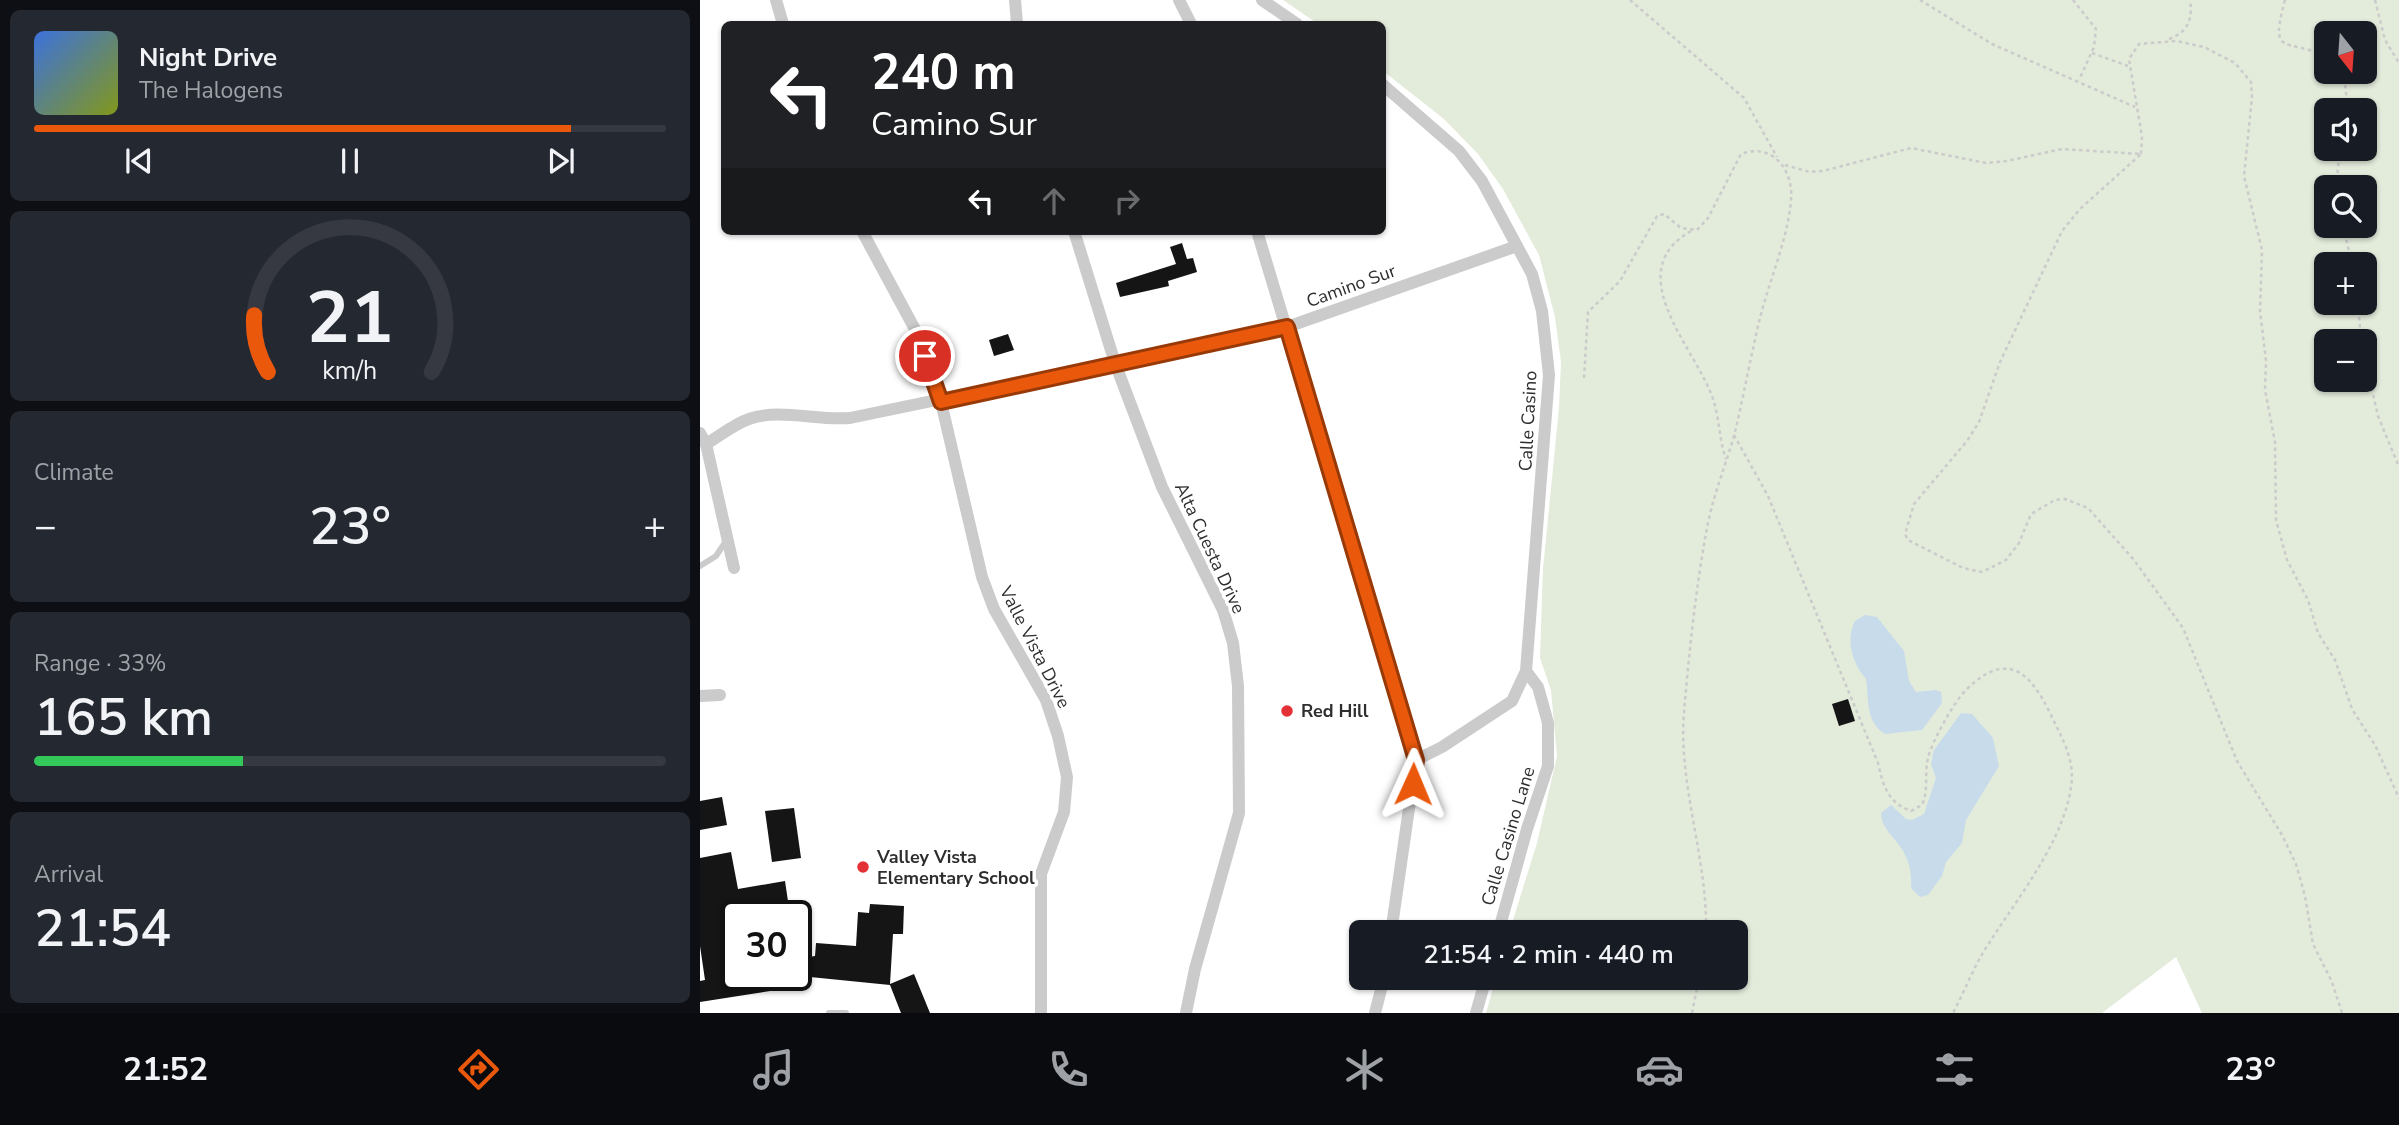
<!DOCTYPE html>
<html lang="en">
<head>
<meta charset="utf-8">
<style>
	:root { --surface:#171b24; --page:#242831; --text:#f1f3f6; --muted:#9ea1a6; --line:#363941; --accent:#ea580c }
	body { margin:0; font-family:"Nunito Sans",sans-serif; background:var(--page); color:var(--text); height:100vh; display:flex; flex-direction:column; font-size:26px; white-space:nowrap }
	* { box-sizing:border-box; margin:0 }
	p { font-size:23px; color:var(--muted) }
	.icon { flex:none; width:38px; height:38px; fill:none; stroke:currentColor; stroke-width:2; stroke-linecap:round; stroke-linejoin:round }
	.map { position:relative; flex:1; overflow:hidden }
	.drawer { display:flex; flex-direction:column; gap:10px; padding:10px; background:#0d0f14; width:700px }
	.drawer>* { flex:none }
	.hud { position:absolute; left:21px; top:21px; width:665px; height:214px; border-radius:10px; box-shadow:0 2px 5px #0004; background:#202124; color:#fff; overflow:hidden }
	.needle { width:46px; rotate:163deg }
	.tools { position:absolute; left:1614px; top:21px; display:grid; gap:14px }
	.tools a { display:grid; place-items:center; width:63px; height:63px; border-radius:10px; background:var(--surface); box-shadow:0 2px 5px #0004; font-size:35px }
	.speed { position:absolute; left:21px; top:900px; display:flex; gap:14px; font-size:35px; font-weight:700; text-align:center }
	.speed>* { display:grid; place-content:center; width:91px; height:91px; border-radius:50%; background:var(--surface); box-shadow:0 2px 5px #0004; line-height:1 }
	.speed .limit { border:4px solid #111; border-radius:10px; background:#fff; color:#111 }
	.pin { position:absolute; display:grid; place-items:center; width:60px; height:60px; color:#fff; margin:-30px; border:4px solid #fff; border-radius:50%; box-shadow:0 2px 7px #0007 }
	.me { position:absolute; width:77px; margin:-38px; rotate:1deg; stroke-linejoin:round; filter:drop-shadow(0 0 5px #0008) }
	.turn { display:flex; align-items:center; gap:24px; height:147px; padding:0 35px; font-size:32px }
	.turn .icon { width:91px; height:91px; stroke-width:2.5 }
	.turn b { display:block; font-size:49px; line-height:60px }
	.lanes { display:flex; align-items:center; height:66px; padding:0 35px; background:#0003; justify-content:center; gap:35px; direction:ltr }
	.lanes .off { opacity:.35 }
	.big { font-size:52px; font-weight:600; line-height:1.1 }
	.drawer .widget { flex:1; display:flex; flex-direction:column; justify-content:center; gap:10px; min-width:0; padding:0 24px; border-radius:10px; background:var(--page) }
	.drawer .dial { align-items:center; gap:0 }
	.dial svg { height:182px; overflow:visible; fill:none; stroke:var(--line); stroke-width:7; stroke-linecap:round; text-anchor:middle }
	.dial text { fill:var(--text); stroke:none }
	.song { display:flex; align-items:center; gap:21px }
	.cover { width:84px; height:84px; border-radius:10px; background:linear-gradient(135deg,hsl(220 70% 55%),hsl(70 70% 35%)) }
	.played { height:7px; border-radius:4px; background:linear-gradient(90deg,var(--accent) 85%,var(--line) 85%) }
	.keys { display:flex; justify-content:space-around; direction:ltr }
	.heat { display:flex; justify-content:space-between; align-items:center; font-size:38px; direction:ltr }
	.charge { height:10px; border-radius:5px; background:linear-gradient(90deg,#34c759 33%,var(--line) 0) }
	.trip { position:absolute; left:649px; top:920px; width:399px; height:70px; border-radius:10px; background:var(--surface); box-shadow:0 2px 5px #0004; font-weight:600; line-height:70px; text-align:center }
	.menu { display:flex; height:112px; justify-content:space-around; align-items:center; background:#090b0e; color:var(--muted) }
	.menu .icon { width:49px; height:49px }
	.menu .current { color:var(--accent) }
	.menu b { font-size:32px; color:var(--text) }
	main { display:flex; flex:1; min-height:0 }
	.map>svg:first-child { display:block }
</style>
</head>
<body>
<main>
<section class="drawer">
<div class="widget">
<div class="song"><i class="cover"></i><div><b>Night Drive</b><p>The Halogens</p></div></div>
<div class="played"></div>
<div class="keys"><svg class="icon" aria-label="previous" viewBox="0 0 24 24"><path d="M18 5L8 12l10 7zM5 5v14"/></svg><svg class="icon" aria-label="pause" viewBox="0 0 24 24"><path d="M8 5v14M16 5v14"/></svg><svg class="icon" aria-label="next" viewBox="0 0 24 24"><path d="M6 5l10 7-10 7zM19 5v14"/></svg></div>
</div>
<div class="widget dial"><svg viewBox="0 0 100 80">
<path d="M14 69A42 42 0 1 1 86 69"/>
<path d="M14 69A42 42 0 0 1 8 44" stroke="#ea580c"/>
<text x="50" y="56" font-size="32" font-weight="700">21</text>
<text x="50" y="72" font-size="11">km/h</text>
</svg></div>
<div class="widget"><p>Climate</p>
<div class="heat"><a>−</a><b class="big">23°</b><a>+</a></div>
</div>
<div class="widget"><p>Range · 33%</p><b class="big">165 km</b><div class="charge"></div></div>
<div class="widget"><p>Arrival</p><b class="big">21:54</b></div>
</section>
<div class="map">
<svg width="1699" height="1013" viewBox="0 0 1699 1013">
	<rect width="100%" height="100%" fill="#fff"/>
	<!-- green -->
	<path fill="#e3ebdb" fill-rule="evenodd" d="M583 0H1699V1013H1502L1476 957 1402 1013H786L796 978H1036V933H809L837 843 857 756 851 690 840 658 843 569 859 408 861 362 855 317 839 255 803 189 778 154 744 119 683 71 682 24H618ZM1626 33H1664V72H1626ZM1626 110H1664V149H1626ZM1626 187H1664V226H1626ZM1626 264H1664V303H1626ZM1626 341H1664V380H1626Z"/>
	<!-- water -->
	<g fill="#c7dbeb">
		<path d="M1165 615 1177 617 1204 651 1209 681 1216 692 1236 690 1241 692 1242 703 1222 730 1185 734C1165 722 1169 698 1166 679 1153 664 1145 641 1155 621Z"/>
		<path d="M1261 713 1272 714 1293 738 1299 766 1266 820 1262 843 1246 862 1242 876 1228 895 1220 897 1211 888C1214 842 1182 839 1181 813L1191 805 1206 819 1212 820 1224 814 1236 778 1231 764 1234 750Z"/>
	</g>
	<!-- building -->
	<g fill="#151515">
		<polygon points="482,243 487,259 493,258 497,272 468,281 469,286 420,297 416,283 476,264 470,247"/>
		<polygon points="308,334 314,350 294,356 289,340"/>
		<polygon points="1148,699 1155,721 1139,726 1132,704"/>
		<polygon points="22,797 27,825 0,830 0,801"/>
		<polygon points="94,808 101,858 72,862 65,811"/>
		<polygon points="31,852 38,889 85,881 89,908 37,915 37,975 96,975 96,959 115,956 116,943 156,946 158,912 169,913 170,904 204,906 203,934 193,934 190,984 214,974 230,1013 201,1013 190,985 100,976 102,986 0,1002 0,981 5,980 0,946 0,858"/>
	</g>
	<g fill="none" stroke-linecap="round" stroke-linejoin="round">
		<!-- path -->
		<g stroke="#cbcbcb" stroke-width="2.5" stroke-dasharray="3.5 3.5" stroke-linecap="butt">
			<polyline points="930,0 1044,98 1077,157"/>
			<polyline points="1220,0 1292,44 1435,107"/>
			<polyline points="1373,0 1396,29 1394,47 1379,80"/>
			<path d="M1585 0C1569 60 1586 36 1626 57"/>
			<polyline points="1675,0 1685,40 1699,63"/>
			<path d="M1469 39C1488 32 1493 19 1490 0"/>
			<polyline points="1392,53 1428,66"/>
			<polyline points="1640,72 1645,84 1648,110"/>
			<polyline points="1441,154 1442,137 1429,59 1439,44 1476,41 1504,47 1535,63 1551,82 1552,97 1544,176 1562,250 1560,311 1566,361 1565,390 1575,442 1576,520 1587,560 1608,600 1618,633 1635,660 1652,709 1675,745 1699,798"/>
			<polyline points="1085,165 1110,172 1123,171 1211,148 1286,163 1307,161 1362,149 1441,154 1380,209 1362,231 1300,362 1279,422 1267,441 1214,504 1205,534 1208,540 1263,568 1282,572 1306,560 1319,543 1331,514 1355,500 1365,499 1388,508 1434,560 1483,628 1537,761 1582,835 1596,864 1605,896 1613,944 1632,982 1642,1013"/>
			<polyline points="1636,187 1640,149"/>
			<polyline points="1643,226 1652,264"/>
			<path d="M991 231C922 270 989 342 1010 391 1020 413 1018 437 1026 459"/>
			<polyline points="1658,303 1661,341"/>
			<polyline points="1664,354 1678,416 1699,467"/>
			<path d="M884 378 888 312 920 281 957 216 964 214 981 228 997 230 1008 218 1041 154C1072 142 1094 170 1091 200 1088 239 1068 284 1059 322 1050 360 1043 399 1034 436 1025 467 1013 496 1007 528 996 586 989 653 984 712 978 786 1008 859 1006 933"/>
			<path d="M1034 435 1068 496 1178 763C1183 785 1187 802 1211 811L1222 805C1229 789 1224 774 1228 758 1232 741 1255 700 1267 689 1307 650 1330 672 1350 713 1363 741 1377 761 1370 793 1359 850 1311 906 1281 956 1271 974 1263 994 1253 1013"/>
			<polyline points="992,1013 999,978"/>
		</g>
		<!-- lane -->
		<g stroke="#cbcbcb" stroke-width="6">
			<polyline points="0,566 16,556 26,541"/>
			<polyline points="129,1013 146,1013"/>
		</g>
		<!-- street -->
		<g stroke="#cbcbcb" stroke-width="12">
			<polyline points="76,0 83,24"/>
			<polyline points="315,0 317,24"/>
			<polyline points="479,0 491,24"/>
			<polyline points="562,0 597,24"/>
			<polyline points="682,84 759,151 782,181 832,274 842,311 849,375 826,671 812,701 742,747 716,760"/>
			<polyline points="162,231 217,333 241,402 282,577 294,609 346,700 358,736 367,777 364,812 341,874 341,1013"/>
			<polyline points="374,231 415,363 462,487 523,610 533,643 538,686 539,813 495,969 486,1013"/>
			<polyline points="557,231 716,760 691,933"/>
			<polyline points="0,433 6,444 34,568"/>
			<path d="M6 444C20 436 34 424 49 419 80 408 117 421 150 418L587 327 817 246"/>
			<polyline points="0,696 20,695"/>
			<polyline points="798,933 827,829 848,766 848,723 838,687 826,671"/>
			<polyline points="675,1013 684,978"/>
			<polyline points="776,1013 786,978"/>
		</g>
	</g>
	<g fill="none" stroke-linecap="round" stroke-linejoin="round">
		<!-- route casing -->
		<g stroke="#983908" stroke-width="18">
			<polyline id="route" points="225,356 241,402 587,327 716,760 713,784"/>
		</g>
		<!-- route -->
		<use href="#route" stroke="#ea580c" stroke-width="12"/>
	</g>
	<!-- markers -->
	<g fill="#e33135" stroke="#fff" stroke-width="2.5">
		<circle cx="587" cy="711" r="7"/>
		<circle cx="163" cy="867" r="7"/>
	</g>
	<g text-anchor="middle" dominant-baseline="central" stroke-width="7" stroke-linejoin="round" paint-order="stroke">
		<!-- street labels -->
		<g font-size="18" fill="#2e2e2e" stroke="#fff">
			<text transform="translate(651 286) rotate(-20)">Camino Sur</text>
			<text transform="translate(828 421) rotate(-87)">Calle Casino</text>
			<text transform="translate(510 548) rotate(65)">Alta Cuesta Drive</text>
			<text transform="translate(335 647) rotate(63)">Valle Vista Drive</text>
			<text transform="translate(808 836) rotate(-73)">Calle Casino Lane</text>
		</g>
		<!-- poi labels -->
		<g font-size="18" font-weight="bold" fill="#2e2e2e" stroke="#fff" text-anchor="start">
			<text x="601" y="711">Red Hill</text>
			<text x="177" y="857">Valley Vista<tspan x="177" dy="21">Elementary School</tspan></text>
		</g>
	</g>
</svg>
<div class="tools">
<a><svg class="needle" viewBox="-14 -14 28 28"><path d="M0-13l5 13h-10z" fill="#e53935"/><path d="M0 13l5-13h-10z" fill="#9ea1a6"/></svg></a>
<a><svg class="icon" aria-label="sound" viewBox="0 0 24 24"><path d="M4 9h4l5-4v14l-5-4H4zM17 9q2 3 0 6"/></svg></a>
<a><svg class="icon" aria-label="search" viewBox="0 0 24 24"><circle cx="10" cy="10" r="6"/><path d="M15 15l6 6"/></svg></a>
<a>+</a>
<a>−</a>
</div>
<div class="speed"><div class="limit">30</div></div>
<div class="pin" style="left:225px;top:356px;background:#d93025"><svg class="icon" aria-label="arrive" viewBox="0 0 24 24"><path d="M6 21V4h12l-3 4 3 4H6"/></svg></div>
<svg class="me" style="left:713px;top:784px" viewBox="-20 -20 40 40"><path d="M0-17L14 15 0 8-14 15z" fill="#ea580c" stroke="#fff" stroke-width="4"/></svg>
<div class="trip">21:54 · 2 min · 440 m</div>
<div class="hud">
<div class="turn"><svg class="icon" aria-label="left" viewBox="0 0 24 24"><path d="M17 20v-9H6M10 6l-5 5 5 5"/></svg><div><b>240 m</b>Camino Sur</div></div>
<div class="lanes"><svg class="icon" aria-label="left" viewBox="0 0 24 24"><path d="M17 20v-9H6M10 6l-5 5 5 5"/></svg><svg class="icon off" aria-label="ahead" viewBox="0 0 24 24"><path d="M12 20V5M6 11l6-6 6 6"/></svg><svg class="icon off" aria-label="right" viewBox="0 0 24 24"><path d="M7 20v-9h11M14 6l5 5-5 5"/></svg></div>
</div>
</div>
</main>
<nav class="menu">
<b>21:52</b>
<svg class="icon current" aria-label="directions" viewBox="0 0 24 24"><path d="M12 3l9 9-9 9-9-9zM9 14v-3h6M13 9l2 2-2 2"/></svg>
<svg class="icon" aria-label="music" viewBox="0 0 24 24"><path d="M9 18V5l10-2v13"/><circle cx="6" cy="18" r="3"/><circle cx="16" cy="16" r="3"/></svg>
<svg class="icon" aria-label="phone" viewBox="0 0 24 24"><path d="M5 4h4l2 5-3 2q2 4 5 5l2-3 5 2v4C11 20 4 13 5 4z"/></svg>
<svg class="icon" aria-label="climate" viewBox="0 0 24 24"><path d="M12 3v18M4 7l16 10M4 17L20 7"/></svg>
<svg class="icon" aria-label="car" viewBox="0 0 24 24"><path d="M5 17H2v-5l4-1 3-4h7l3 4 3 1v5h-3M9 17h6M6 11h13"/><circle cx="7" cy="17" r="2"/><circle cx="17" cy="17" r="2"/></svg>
<svg class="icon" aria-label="filters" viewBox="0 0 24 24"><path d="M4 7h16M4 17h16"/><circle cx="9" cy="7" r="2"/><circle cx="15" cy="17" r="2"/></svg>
<b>23°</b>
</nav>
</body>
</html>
